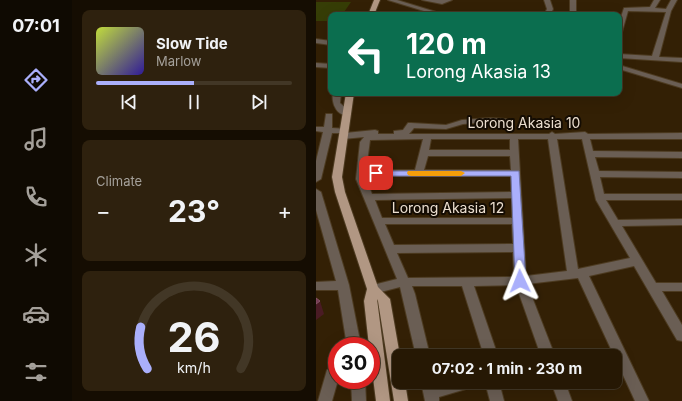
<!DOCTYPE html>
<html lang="en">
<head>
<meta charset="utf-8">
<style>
	:root { --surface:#261804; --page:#2e210e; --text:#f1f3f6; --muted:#a4a09a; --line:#423726; --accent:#aaaffb }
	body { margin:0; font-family:Inter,sans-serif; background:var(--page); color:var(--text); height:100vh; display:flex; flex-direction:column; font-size:15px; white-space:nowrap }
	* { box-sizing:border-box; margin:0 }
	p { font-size:13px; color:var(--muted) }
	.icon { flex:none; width:22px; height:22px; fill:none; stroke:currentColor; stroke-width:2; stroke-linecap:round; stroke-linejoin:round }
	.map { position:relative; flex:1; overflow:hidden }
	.side { display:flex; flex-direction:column; gap:10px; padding:10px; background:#150d02; width:244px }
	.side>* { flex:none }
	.hud { position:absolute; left:12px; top:12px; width:294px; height:84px; border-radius:8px; box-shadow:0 4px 16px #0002,0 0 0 1px var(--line); background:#0b6e4f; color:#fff; overflow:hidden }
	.speed { position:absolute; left:12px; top:337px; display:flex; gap:8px; font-size:20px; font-weight:700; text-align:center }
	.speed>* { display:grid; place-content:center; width:52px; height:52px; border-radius:50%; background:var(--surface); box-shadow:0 4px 16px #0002,0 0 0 1px var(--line); line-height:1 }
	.speed .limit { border:6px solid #d22; background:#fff; color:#111 }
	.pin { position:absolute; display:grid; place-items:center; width:34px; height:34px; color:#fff; margin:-17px; border-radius:8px; box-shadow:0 2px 6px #0006 }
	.me { position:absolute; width:44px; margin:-22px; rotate:358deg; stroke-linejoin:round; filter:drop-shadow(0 0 3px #0008) }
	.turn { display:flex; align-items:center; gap:14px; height:84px; padding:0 12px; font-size:18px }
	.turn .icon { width:52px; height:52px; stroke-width:2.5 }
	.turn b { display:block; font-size:28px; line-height:34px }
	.big { font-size:30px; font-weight:700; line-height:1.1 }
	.side .widget { flex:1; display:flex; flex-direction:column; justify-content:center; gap:6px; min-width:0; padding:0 14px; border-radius:8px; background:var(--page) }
	.side .dial { align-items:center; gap:0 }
	.dial svg { height:104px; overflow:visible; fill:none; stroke:var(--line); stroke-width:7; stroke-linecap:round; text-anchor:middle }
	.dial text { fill:var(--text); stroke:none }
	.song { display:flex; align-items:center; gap:12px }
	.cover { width:48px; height:48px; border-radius:6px; background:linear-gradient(135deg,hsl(70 70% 55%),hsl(250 70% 35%)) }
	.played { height:4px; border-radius:2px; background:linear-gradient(90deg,var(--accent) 50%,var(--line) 50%) }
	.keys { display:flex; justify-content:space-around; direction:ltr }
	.heat { display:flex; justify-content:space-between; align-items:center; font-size:22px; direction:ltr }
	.trip { position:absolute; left:76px; top:349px; width:230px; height:40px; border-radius:8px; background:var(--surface); box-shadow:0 4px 16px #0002,0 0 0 1px var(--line); font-weight:700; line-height:40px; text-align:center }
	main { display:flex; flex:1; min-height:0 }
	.dock { display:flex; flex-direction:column; width:72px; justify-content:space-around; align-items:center; background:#0f0a02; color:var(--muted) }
	.dock .icon { width:28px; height:28px }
	.dock .current { color:var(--accent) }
	.dock b { font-size:18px; color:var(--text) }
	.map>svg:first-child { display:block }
</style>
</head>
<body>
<main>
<nav class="dock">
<b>07:01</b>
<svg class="icon current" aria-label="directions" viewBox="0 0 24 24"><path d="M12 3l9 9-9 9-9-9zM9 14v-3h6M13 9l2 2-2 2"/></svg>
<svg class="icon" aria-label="music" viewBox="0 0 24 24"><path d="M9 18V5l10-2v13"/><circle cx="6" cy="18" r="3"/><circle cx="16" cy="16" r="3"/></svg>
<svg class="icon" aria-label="phone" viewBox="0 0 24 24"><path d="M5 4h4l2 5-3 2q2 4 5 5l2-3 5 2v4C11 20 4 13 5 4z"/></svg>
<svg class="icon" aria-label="climate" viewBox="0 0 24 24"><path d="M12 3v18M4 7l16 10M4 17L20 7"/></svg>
<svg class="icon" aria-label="car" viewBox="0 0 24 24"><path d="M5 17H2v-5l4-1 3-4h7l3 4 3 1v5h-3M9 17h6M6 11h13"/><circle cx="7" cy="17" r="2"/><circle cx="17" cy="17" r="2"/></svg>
<svg class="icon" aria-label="filters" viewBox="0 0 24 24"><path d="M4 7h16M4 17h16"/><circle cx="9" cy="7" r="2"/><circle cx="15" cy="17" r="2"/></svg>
</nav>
<section class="side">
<div class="widget">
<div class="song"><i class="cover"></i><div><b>Slow Tide</b><p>Marlow</p></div></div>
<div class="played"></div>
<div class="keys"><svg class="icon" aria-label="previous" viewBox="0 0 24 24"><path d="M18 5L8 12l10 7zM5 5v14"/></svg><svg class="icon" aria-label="pause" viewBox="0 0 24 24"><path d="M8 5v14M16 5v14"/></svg><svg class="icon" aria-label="next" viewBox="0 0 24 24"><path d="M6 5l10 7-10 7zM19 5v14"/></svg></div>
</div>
<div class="widget"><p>Climate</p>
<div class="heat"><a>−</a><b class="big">23°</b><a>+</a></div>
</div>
<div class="widget dial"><svg viewBox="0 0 100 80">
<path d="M14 69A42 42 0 1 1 86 69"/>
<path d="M14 69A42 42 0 0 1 9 37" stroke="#aaaffb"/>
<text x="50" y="56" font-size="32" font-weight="700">26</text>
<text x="50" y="72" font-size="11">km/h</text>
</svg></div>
</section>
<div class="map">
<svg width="366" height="401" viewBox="0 0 366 401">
	<rect width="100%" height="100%" fill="#332005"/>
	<!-- green -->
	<polygon fill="#363d06" points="0,2 35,2 26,15 15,15 15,21 0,21"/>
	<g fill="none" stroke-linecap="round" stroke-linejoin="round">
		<!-- minor casing -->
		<g stroke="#4d3b21" stroke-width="2">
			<g id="minor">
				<polygon points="72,0 81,0 130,15 121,15"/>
				<polygon points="106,0 136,0 126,4"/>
				<polygon points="228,0 234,0 237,9 234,15 228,15 231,9"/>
				<rect x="254" y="0" width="6" height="15"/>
				<polygon points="338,0 344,0 339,8 350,9 355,0 361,0 355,11 343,57 366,58 366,62 303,58 303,54 336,56 350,12 312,11 306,32 303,34 303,23 308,8 334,7"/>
				<polygon points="0,39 15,41 15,45 0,43"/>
				<polygon points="0,63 15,64 15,68 0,67"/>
				<polygon points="303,65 366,84 366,88 303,69"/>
				<path d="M17 93H25L24 103 33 111V115C21 117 15 103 17 93Z"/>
				<path d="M10 114H16V128L31 129 32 131 29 133 59 130 62 131V134H78V131L87 130 92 123H95L130 125 146 120 174 118 190 119 194 121 190 123 174 122 147 124 130 129 98 128 93 134H233L236 132 239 134 269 132 272 134 366 133V139H274L277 151 366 152V158L279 157 283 171 366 172V178L284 177 288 194H366V200H290L302 220 366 219V225L306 226 340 283H366V291H346L366 325V341L361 340 318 266 273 276 333 401H319L262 278 211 284 239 356H225L200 285 158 286 182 356H168L146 286H96L99 294 114 356H100L84 287 57 294 53 292 51 289 53 286 81 279 40 179 44 142 48 137 27 139 23 136 27 133H16L5 179 0 182V161L7 132 0 131V127H8ZM107 139 99 170H50L54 140ZM115 139H194V150H113ZM202 139H232L251 271 210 276ZM241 139H266L280 200 314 258 262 269ZM112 156H194L195 170H108ZM50 176H195V192L56 194 50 179ZM196 198V218H66L59 200ZM69 224H196L197 244 78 245ZM197 252 198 277 92 278 81 253Z"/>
				<polygon points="0,189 5,192 33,285 45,346 31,346 22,290 0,290 0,282 20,281 0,210"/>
				<polygon points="21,364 22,380 16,401 2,401 11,370"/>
				<polygon points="35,380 49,380 50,401 36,401"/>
				<polygon points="105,382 119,382 120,385 131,382 162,382 160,386 123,397 123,401 109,401"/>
				<polygon points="169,382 183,382 188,401 174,401"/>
				<polygon points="235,382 249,382 256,401 242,401"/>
			</g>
		</g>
		<!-- major casing -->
		<g stroke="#4d3b21" stroke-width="2">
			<g id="major">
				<polygon points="58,0 64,0 58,15 52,15"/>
				<polygon points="30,93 38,93 26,177 29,192 62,287 74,299 84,356 83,356 83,382 89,382 92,401 78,401 62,301 61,299 74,401 60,401 55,362 55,346 53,346 48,301 51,289 19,192 16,177"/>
			</g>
		</g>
		<!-- minor -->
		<use href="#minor" fill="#6a5e54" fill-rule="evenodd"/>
		<!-- major -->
		<use href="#major" fill="#b19783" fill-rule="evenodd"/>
	</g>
	<!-- shaded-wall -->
	<polygon fill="#4a1b24" points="4,301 8,314 0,320 0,304"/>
	<!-- building -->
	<polygon fill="#733a52" stroke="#865366" points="0,298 4,301 0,304"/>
	<!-- route -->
	<polygon fill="#aaaffb" stroke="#6e72a3" points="57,171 203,171 210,281 208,284 200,284 199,281 195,176 60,176 57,175 56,173"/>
	<!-- slow -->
	<polygon fill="#f59e0b" points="92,171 145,171 149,173 145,176 95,176 92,175 91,173"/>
	<g text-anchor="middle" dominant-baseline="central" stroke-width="4" stroke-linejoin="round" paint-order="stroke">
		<!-- street labels -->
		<g font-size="14" fill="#ebdecf" stroke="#140c03">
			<text x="208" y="122">Lorong Akasia 10</text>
			<text x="132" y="207">Lorong Akasia 12</text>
		</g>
	</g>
</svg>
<div class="speed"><div class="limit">30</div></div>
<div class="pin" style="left:60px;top:173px;background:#d93025"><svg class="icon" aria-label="arrive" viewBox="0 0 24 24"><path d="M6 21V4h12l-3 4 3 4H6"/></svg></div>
<svg class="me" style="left:204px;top:281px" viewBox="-20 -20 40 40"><path d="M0-17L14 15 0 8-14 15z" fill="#aaaffb" stroke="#fff" stroke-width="4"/></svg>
<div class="trip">07:02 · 1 min · 230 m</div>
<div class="hud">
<div class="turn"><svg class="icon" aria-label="left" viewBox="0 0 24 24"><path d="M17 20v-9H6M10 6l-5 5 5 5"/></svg><div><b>120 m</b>Lorong Akasia 13</div></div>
</div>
</div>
</main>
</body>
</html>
